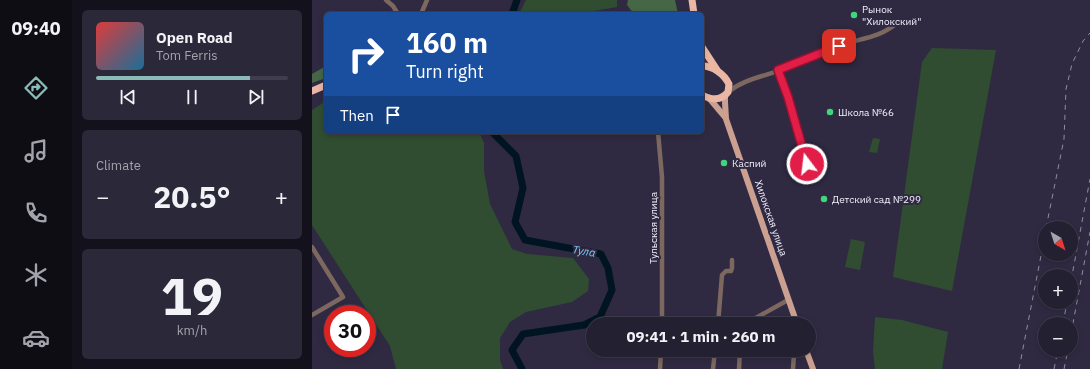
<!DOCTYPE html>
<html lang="en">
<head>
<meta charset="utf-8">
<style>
	:root { --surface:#232032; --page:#2b283a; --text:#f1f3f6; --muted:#a3a3ac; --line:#403e4d; --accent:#8bbbb9 }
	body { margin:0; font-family:"IBM Plex Sans",sans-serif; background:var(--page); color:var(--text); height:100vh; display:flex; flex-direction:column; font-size:15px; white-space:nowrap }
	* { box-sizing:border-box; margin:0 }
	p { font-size:13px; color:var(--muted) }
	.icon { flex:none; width:22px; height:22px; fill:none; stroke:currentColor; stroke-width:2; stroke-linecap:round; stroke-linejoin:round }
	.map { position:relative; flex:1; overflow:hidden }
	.panel { display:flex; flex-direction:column; gap:10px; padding:10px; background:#13121c; width:240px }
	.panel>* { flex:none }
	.banner { position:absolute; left:12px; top:12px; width:380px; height:122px; border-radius:6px; box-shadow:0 2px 6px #0003,0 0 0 1px var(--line); background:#1a4fa0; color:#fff; overflow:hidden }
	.needle { width:26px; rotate:141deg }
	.buttons { position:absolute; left:726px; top:221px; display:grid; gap:8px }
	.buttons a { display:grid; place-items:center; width:40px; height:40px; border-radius:50%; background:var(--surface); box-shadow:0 2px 6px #0003,0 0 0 1px var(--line); font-size:20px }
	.speed { position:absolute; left:12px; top:305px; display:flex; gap:8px; font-size:20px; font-weight:700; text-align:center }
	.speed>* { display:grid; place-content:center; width:52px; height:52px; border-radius:50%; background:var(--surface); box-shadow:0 2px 6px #0003,0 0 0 1px var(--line); line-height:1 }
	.speed .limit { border:6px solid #d22; background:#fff; color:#111 }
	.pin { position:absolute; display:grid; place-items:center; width:34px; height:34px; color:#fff; margin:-17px; border-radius:8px; box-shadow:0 2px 6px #0006 }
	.me { position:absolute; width:44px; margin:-22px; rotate:345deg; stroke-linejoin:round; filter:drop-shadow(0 0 3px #0008) }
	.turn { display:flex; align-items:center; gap:14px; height:84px; padding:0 16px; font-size:18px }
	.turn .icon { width:52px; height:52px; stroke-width:2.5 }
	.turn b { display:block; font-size:28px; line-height:34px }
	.then { display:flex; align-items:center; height:38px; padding:0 16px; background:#0003; gap:8px; font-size:15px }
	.big { font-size:30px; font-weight:700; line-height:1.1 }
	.panel .tile { flex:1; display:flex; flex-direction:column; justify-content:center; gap:6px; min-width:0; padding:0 14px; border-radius:6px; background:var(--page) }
	.panel .dial { align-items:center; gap:0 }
	.dial b { font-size:52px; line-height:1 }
	.song { display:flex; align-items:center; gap:12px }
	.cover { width:48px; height:48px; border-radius:6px; background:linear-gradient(135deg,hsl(0 70% 55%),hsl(200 70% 35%)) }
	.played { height:4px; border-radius:2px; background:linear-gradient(90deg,var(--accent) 80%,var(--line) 80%) }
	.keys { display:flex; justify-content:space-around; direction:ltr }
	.heat { display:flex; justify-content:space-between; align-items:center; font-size:22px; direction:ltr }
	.trip { position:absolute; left:274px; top:317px; width:230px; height:40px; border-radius:20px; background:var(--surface); box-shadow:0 2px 6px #0003,0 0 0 1px var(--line); font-weight:700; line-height:40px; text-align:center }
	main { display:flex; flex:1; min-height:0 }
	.tab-bar { display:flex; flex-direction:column; width:72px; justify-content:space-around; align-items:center; background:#0e0d14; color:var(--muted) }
	.tab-bar .icon { width:28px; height:28px }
	.tab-bar .selected { color:var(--accent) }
	.tab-bar b { font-size:18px; color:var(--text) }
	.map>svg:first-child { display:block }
</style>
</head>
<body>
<main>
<nav class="tab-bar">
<b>09:40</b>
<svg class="icon selected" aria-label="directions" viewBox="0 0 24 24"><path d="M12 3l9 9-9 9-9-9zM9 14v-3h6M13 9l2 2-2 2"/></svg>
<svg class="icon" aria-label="music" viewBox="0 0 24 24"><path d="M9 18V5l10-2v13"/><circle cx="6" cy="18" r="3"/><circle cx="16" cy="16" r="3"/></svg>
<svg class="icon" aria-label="phone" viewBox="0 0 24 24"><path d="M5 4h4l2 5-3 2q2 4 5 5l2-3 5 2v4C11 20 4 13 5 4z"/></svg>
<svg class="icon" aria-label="climate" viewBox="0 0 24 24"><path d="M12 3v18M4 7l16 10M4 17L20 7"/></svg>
<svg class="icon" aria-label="car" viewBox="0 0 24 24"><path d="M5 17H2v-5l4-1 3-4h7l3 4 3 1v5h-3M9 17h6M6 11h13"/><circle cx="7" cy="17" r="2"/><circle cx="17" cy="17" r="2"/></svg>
</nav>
<section class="panel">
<div class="tile">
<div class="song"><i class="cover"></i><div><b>Open Road</b><p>Tom Ferris</p></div></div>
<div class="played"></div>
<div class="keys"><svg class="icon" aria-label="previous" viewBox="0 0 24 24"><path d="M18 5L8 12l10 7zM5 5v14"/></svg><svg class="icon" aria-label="pause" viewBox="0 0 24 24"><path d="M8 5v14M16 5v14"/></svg><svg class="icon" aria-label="next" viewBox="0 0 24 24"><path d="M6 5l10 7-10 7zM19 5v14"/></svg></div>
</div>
<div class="tile"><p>Climate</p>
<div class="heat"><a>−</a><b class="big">20.5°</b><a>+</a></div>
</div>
<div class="tile dial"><b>19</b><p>km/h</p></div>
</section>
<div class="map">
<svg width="778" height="369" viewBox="0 0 778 369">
	<rect width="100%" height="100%" fill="#2f2a42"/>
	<!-- green -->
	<g fill="#304d31">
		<polygon points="214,0 305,0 305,7 265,14 207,14"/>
		<polygon points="620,48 684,50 640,291 581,277 610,62"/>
		<polygon points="14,101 14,132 167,132 172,143 172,171 178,204 200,249 215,254 261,258 277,279 276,291 260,302 214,312 198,322 188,338 188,360 191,369 84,369 78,346 0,225 0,110"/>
		<polygon points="561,138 568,139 565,153 557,152"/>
		<polygon points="539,239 553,242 548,270 533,267"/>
		<polygon points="563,317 590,320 636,332 630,369 563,369 561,352"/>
	</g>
	<!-- forest -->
	<g fill="#456746">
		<polygon points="316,0 363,0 366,14 322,14 315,5"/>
		<polygon points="14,66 14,78 0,83 0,74"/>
	</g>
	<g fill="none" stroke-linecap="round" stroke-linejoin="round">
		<!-- river -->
		<g stroke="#001521" stroke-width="7">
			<polyline points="200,14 205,0"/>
			<polyline points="180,132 204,156 211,188 203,222 213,240 289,254 296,268 300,290 288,317 272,325 211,334 200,350 210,369"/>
		</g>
		<!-- minor -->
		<g stroke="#7d6860" stroke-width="4.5">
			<polyline points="74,0 81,6 86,14"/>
			<polyline points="109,14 115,0"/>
			<polyline points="466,70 476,97 495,164"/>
			<path d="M416 92C431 80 449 77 466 71 486 63 506 53 526 46 548 38 566 39 585 23"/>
			<polyline points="346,132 350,177 350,324"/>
			<polyline points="0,247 31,297 0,315"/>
			<polyline points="406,324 410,275 414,271 419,271 420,268 420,260"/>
			<polyline points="438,324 442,319 476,300"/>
			<polyline points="348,369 349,350"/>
			<polyline points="401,369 403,350"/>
			<polyline points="427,369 428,350"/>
			<polyline points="481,369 482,354 487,350"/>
		</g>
		<!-- major -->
		<g stroke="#cca091" stroke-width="6">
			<polyline points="413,95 413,102 414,119 485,324"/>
			<polyline points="397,98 413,117"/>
			<polyline points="494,350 501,369"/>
		</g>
		<!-- highway -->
		<g stroke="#ebb6a4" stroke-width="7">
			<polyline points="380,0 382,14"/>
			<polyline points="390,47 405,70"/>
			<path d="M390 66C401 66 412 74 417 84L416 92C409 101 399 100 390 95"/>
			<polyline points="0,91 14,85"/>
		</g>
		<!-- rail -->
		<g stroke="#908d9f" stroke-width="1" stroke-dasharray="5 5" stroke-linecap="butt">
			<polyline points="734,228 752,139 754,89 760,64 771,41 778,33"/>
			<polyline points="759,281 778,179"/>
			<polyline points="751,324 755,302"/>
			<polyline points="759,334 778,232"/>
			<polyline points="707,369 733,235"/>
			<polyline points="742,369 746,350"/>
			<polyline points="752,369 756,350"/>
		</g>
	</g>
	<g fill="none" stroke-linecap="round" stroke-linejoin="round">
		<!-- route casing -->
		<g stroke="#92132f" stroke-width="10">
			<polyline id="route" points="495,164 476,97 466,70 527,46"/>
		</g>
		<!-- route -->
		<use href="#route" stroke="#e11d48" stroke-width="7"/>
	</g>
	<!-- markers -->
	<g fill="#40d77c" stroke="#2f2a42" stroke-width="1.5">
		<circle cx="542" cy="15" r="4"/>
		<circle cx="518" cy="112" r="4"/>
		<circle cx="412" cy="163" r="4"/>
		<circle cx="512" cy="199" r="4"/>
	</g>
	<g text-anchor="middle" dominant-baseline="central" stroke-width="4" stroke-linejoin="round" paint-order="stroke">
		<!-- poi labels -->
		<g font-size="10" fill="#f2f0fd" stroke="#2f2a42" text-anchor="start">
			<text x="550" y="9">Рынок<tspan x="550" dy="12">"Хилокский"</tspan></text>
			<text x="526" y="112">Школа №66</text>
			<text x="420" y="163">Каспий</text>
			<text x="520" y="199">Детский сад №299</text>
		</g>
		<!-- street labels -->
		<g font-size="10" fill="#f2f0fd" stroke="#2f2a42">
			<text transform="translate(459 218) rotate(71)">Хилокская улица</text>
			<text transform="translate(341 228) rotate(-90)">Тульская улица</text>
		</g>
		<!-- water labels -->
		<g font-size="11" font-style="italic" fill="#81cdf8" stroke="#2f2a42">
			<text transform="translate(272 251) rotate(10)">Тула</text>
		</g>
	</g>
</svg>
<div class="buttons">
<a><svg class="needle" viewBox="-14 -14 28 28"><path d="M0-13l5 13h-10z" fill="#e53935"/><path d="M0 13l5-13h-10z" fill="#a3a3ac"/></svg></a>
<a>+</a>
<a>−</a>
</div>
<div class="speed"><div class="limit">30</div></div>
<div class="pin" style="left:527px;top:46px;background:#d93025"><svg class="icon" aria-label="arrive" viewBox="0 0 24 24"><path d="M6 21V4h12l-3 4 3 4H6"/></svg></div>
<svg class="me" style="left:495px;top:164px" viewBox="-20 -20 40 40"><circle r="17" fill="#e11d48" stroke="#fff" stroke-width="3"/><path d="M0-11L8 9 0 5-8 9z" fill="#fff"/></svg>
<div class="trip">09:41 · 1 min · 260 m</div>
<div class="banner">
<div class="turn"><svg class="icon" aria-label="right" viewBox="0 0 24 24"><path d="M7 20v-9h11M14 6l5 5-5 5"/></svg><div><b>160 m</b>Turn right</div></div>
<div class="then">Then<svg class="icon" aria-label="arrive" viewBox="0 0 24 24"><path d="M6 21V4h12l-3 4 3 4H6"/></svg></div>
</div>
</div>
</main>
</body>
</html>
